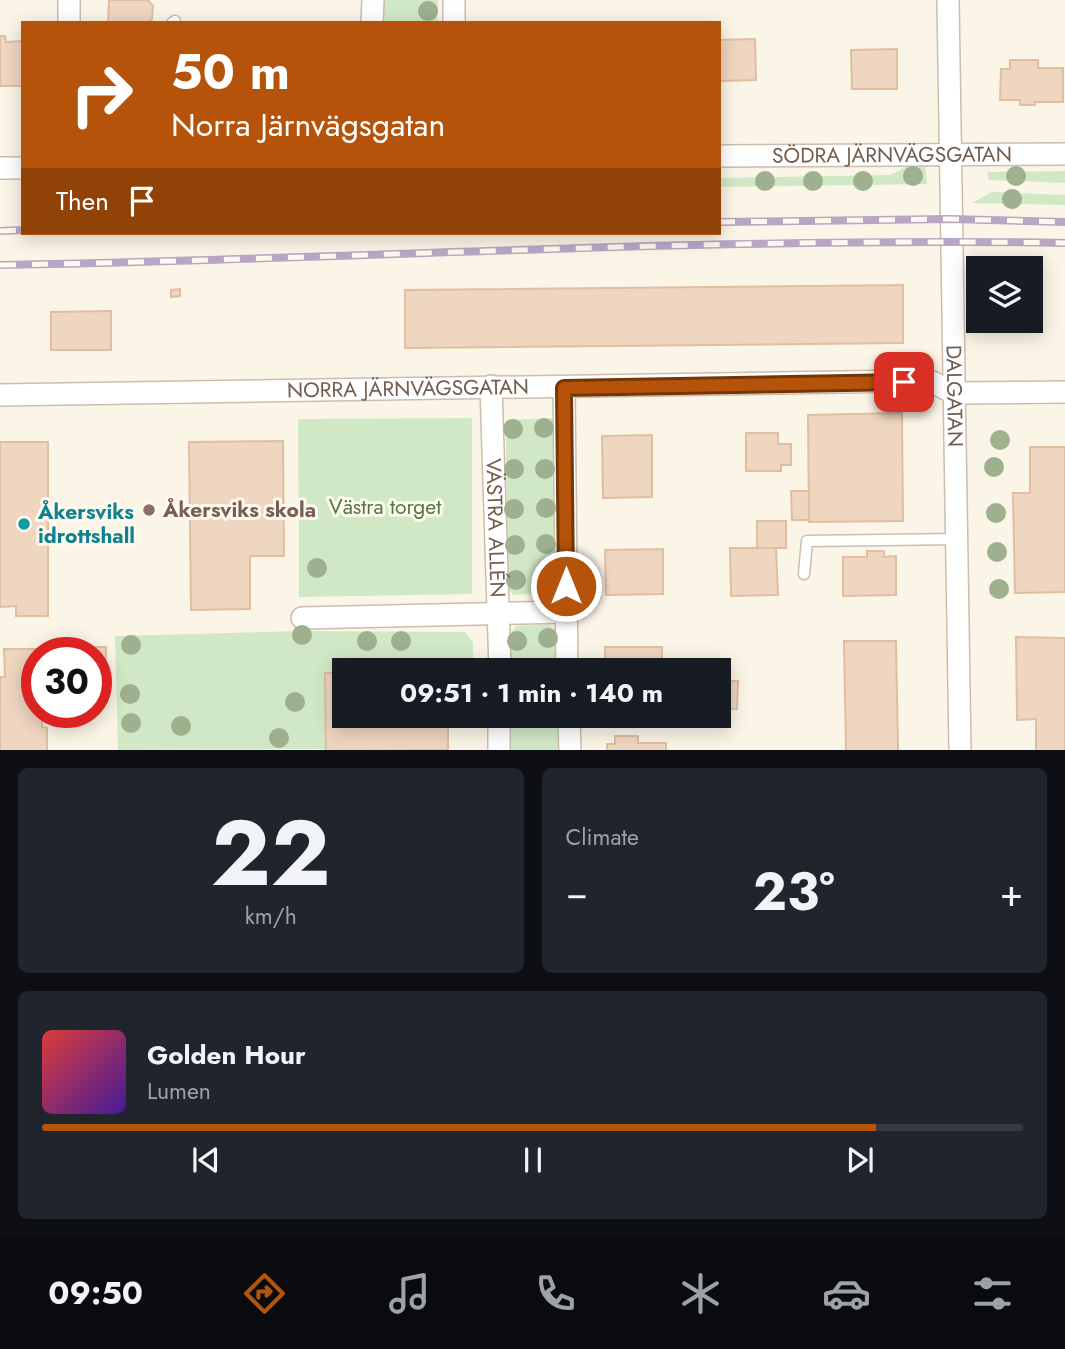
<!DOCTYPE html>
<html lang="en">
<head>
<meta charset="utf-8">
<style>
	:root { --surface:#171b24; --page:#20242c; --text:#f1f3f6; --muted:#9ea1a6; --line:#363941; --accent:#b45309 }
	body { margin:0; font-family:Jost,sans-serif; background:var(--page); color:var(--text); height:100vh; display:flex; flex-direction:column; font-size:26px; white-space:nowrap }
	* { box-sizing:border-box; margin:0 }
	p { font-size:23px; color:var(--muted) }
	.icon { flex:none; width:38px; height:38px; fill:none; stroke:currentColor; stroke-width:2; stroke-linecap:round; stroke-linejoin:round }
	.map { position:relative; height:750px; overflow:hidden }
	.sheet { display:flex; flex-direction:column; gap:18px; padding:18px; background:#0d0f14; flex:1 }
	.sheet>* { flex:none }
	.guide { position:absolute; left:21px; top:21px; width:700px; height:214px; border-radius:0px; box-shadow:0 4px 18px #0003; background:#b45309; color:#fff; overflow:hidden }
	.controls { position:absolute; left:966px; top:256px; display:grid; gap:14px }
	.controls a { display:grid; place-items:center; width:77px; height:77px; border-radius:0px; background:var(--surface); box-shadow:0 4px 18px #0003; font-size:35px }
	.speed { position:absolute; left:21px; top:637px; display:flex; gap:14px; font-size:35px; font-weight:700; text-align:center }
	.speed>* { display:grid; place-content:center; width:91px; height:91px; border-radius:50%; background:var(--surface); box-shadow:0 4px 18px #0003; line-height:1 }
	.speed .limit { border:10px solid #d22; background:#fff; color:#111 }
	.pin { position:absolute; display:grid; place-items:center; width:60px; height:60px; color:#fff; margin:-30px; border-radius:14px; box-shadow:0 4px 10px #0006 }
	.me { position:absolute; width:77px; margin:-38px; rotate:0deg; stroke-linejoin:round; filter:drop-shadow(0 0 5px #0008) }
	.turn { display:flex; align-items:center; gap:24px; height:147px; padding:0 35px; font-size:32px }
	.turn .icon { width:91px; height:91px; stroke-width:2.5 }
	.turn b { display:block; font-size:49px; line-height:60px }
	.then { display:flex; align-items:center; height:66px; padding:0 35px; background:#0003; gap:14px; font-size:26px }
	.big { font-size:52px; font-weight:700; line-height:1.1 }
	.sheet .tile { flex:1; display:flex; flex-direction:column; justify-content:center; gap:10px; min-width:0; padding:0 24px; border-radius:10px; background:var(--page) }
	.sheet .dial { align-items:center; gap:0 }
	.dial b { font-size:91px; line-height:1 }
	.song { display:flex; align-items:center; gap:21px }
	.cover { width:84px; height:84px; border-radius:10px; background:linear-gradient(135deg,hsl(0 70% 55%),hsl(260 70% 35%)) }
	.played { height:7px; border-radius:4px; background:linear-gradient(90deg,var(--accent) 85%,var(--line) 85%) }
	.keys { display:flex; justify-content:space-around; direction:ltr }
	.heat { display:flex; justify-content:space-between; align-items:center; font-size:38px; direction:ltr }
	.sheet .tiles { flex:1; display:grid; gap:18px; grid-template-columns:1fr 1fr }
	.tile:last-child { grid-column:span 2 }
	.trip { position:absolute; left:332px; top:658px; width:399px; height:70px; border-radius:0px; background:var(--surface); box-shadow:0 4px 18px #0003; font-weight:700; line-height:70px; text-align:center }
	.menu { display:flex; height:112px; justify-content:space-around; align-items:center; background:#090b0e; color:var(--muted) }
	.menu .icon { width:49px; height:49px }
	.menu .current { color:var(--accent) }
	.menu b { font-size:32px; color:var(--text) }
	.map>svg:first-child { display:block }
</style>
</head>
<body>
<div class="map">
<svg width="1065" height="751" viewBox="0 0 1065 751">
	<rect width="100%" height="100%" fill="#fbf5e7"/>
	<!-- green -->
	<g fill="#d1e8c6">
		<polygon points="383,0 438,0 437,23 382,23"/>
		<polygon points="915,162 925,165 927,184 719,187 719,178 890,175"/>
		<polygon points="1065,171 1065,183 989,180 987,172"/>
		<polygon points="992,192 1065,195 1065,205 972,203"/>
		<polygon points="472,418 472,594 299,597 298,419"/>
		<polygon points="553,418 555,585 549,593 513,595 507,585 506,420"/>
		<polygon points="549,624 557,632 557,670 508,670 508,637 516,626"/>
		<polygon points="299,631 465,632 473,642 473,670 345,670 345,673 325,673 326,749 118,750 115,636"/>
		<rect x="448" y="716" width="25" height="12"/>
		<rect x="508" y="716" width="50" height="34"/>
	</g>
	<!-- building -->
	<g fill="#efd6c0" stroke="#e0bea2" stroke-width="2">
		<polygon points="109,0 148,0 153,6 152,19 148,23 108,23"/>
		<polygon points="0,36 5,36 6,42 23,41 23,86 0,86"/>
		<polygon points="755,39 756,80 719,81 719,40"/>
		<polygon points="897,49 897,89 852,89 851,50"/>
		<polygon points="1010,60 1038,60 1038,68 1063,68 1063,102 1035,102 1035,105 1020,105 1020,100 1000,100 1001,69 1010,69"/>
		<polygon points="903,285 903,343 405,348 405,290"/>
		<polygon points="180,289 180,296 171,297 171,290"/>
		<polygon points="111,311 111,350 51,350 51,312"/>
		<polygon points="902,413 903,521 809,522 808,415"/>
		<polygon points="746,433 778,433 778,444 791,444 791,465 781,465 781,471 746,471"/>
		<polygon points="652,435 652,497 603,498 602,436"/>
		<polygon points="283,441 284,556 250,556 250,609 191,610 189,442"/>
		<polygon points="0,442 48,442 48,616 16,616 16,606 0,607"/>
		<polygon points="1030,447 1065,447 1065,592 1015,593 1013,493 1030,493"/>
		<polygon points="791,491 809,491 809,520 792,520"/>
		<rect x="757" y="521" width="29" height="27"/>
		<polygon points="730,548 776,548 778,595 731,596"/>
		<polygon points="663,549 663,594 606,595 605,550"/>
		<polygon points="867,551 884,551 884,557 896,556 896,595 843,596 843,557 867,557"/>
		<polygon points="1016,637 1065,638 1065,751 1036,751 1036,719 1017,720"/>
		<polygon points="844,641 896,641 898,751 846,751"/>
		<polygon points="85,647 106,647 106,666 96,666 96,653 85,653"/>
		<rect x="605" y="647" width="57" height="23"/>
		<polygon points="4,649 41,649 41,653 37,653 37,712 42,712 42,727 47,728 47,751 0,751 0,677 5,677"/>
		<polygon points="325,673 345,673 345,716 448,716 448,750 326,751"/>
		<polygon points="719,681 738,681 737,709 719,709"/>
		<polygon points="615,736 638,736 638,743 666,743 666,751 607,751 607,744 615,744"/>
	</g>
	<g fill="none" stroke-linecap="round" stroke-linejoin="round">
		<!-- lane casing -->
		<g stroke="#ccbdae" stroke-width="13">
			<g id="lane">
				<polyline points="172,23 175,21"/>
				<polyline points="804,574 807,541 958,539"/>
			</g>
		</g>
		<!-- street casing -->
		<g stroke="#ccbdae" stroke-width="24">
			<g id="street">
				<polyline points="69,0 69,23"/>
				<path id="s1" d="M948 0 960 751"/>
				<polyline points="372,23 373,0"/>
				<polyline points="454,23 454,0"/>
				<path id="s2" d="M719 156 1065 154"/>
				<polyline points="0,168 23,168"/>
				<path id="s3" d="M491 386 500 670"/>
				<polyline points="564,388 567,670"/>
				<path id="s4" d="M0 395 904 381 932 382 954 393 1065 392"/>
				<polyline points="302,618 566,612"/>
				<polyline points="569,716 570,751"/>
				<polyline points="499,751 499,716"/>
			</g>
		</g>
		<!-- lane -->
		<use href="#lane" stroke="#fff" stroke-width="10"/>
		<!-- street -->
		<use href="#street" stroke="#fff" stroke-width="21"/>
		<!-- rail casing -->
		<g stroke="#b8a6c4" stroke-width="8">
			<g id="rail">
				<polyline points="719,222 950,219 1065,222"/>
				<polyline points="0,231 23,230"/>
				<path d="M0 265C355 259 710 237 1065 243"/>
			</g>
		</g>
		<!-- rail -->
		<use href="#rail" stroke="#fef8ed" stroke-width="5" stroke-dasharray="16" stroke-linecap="butt"/>
	</g>
	<!-- trees -->
	<g fill="#9eb08e">
		<circle cx="428" cy="11" r="10"/>
		<circle cx="913" cy="176" r="10"/>
		<circle cx="1016" cy="176" r="10"/>
		<circle cx="765" cy="181" r="10"/>
		<circle cx="813" cy="181" r="10"/>
		<circle cx="863" cy="181" r="10"/>
		<circle cx="1012" cy="199" r="10"/>
		<circle cx="544" cy="428" r="10"/>
		<circle cx="513" cy="429" r="10"/>
		<circle cx="1000" cy="440" r="10"/>
		<circle cx="994" cy="467" r="10"/>
		<circle cx="514" cy="469" r="10"/>
		<circle cx="545" cy="469" r="10"/>
		<circle cx="546" cy="508" r="10"/>
		<circle cx="514" cy="509" r="10"/>
		<circle cx="996" cy="513" r="10"/>
		<circle cx="546" cy="544" r="10"/>
		<circle cx="515" cy="545" r="10"/>
		<circle cx="997" cy="552" r="10"/>
		<circle cx="317" cy="568" r="10"/>
		<circle cx="545" cy="578" r="10"/>
		<circle cx="516" cy="580" r="10"/>
		<circle cx="999" cy="589" r="10"/>
		<circle cx="302" cy="635" r="10"/>
		<circle cx="548" cy="638" r="10"/>
		<circle cx="367" cy="641" r="10"/>
		<circle cx="401" cy="641" r="10"/>
		<circle cx="517" cy="641" r="10"/>
		<circle cx="131" cy="645" r="10"/>
		<circle cx="130" cy="694" r="10"/>
		<circle cx="295" cy="702" r="10"/>
		<circle cx="131" cy="723" r="10"/>
		<circle cx="181" cy="726" r="10"/>
		<circle cx="279" cy="738" r="10"/>
	</g>
	<g fill="none" stroke-linecap="round" stroke-linejoin="round">
		<!-- route casing -->
		<g stroke="#753606" stroke-width="18">
			<polyline id="route" points="566,586 564,388 904,382"/>
		</g>
		<!-- route -->
		<use href="#route" stroke="#b45309" stroke-width="12"/>
	</g>
	<!-- markers -->
	<circle fill="#8d6e63" stroke="#fef8ed" stroke-width="2.5" cx="149" cy="510" r="7"/>
	<circle fill="#0f9aa8" stroke="#fef8ed" stroke-width="2.5" cx="24" cy="524" r="7"/>
	<g text-anchor="middle" dominant-baseline="central" stroke-width="6" stroke-linejoin="round" paint-order="stroke">
		<!-- street labels -->
		<g font-size="21" fill="#735d4d" stroke="#fef8ed">
			<text stroke="none"><textPath href="#s2" startOffset="173">SÖDRA JÄRNVÄGSGATAN</textPath></text>
			<text stroke="none"><textPath href="#s4" startOffset="408">NORRA JÄRNVÄGSGATAN</textPath></text>
			<text stroke="none"><textPath href="#s1" startOffset="396">DALGATAN</textPath></text>
			<text stroke="none"><textPath href="#s3" startOffset="142">VÄSTRA ALLÉN</textPath></text>
		</g>
		<!-- park labels -->
		<g font-size="21" fill="#517845" stroke="#fef8ed">
			<text x="385" y="507">Västra torget</text>
		</g>
		<!-- education labels -->
		<g font-size="21" font-weight="bold" fill="#785e54" stroke="#fef8ed" text-anchor="start">
			<text x="163" y="510">Åkersviks skola</text>
		</g>
		<!-- culture labels -->
		<g font-size="21" font-weight="bold" fill="#0d838f" stroke="#fef8ed" text-anchor="start">
			<text x="38" y="512">Åkersviks<tspan x="38" dy="24">idrottshall</tspan></text>
		</g>
	</g>
</svg>
<div class="controls">
<a><svg class="icon" aria-label="layers" viewBox="0 0 24 24"><path d="M12 4l9 5-9 5-9-5zM3 14l9 5 9-5"/></svg></a>
</div>
<div class="speed"><div class="limit">30</div></div>
<div class="pin" style="left:904px;top:382px;background:#d93025"><svg class="icon" aria-label="arrive" viewBox="0 0 24 24"><path d="M6 21V4h12l-3 4 3 4H6"/></svg></div>
<svg class="me" style="left:566px;top:586px" viewBox="-20 -20 40 40"><circle r="17" fill="#b45309" stroke="#fff" stroke-width="3"/><path d="M0-11L8 9 0 5-8 9z" fill="#fff"/></svg>
<div class="trip">09:51 · 1 min · 140 m</div>
<div class="guide">
<div class="turn"><svg class="icon" aria-label="right" viewBox="0 0 24 24"><path d="M7 20v-9h11M14 6l5 5-5 5"/></svg><div><b>50 m</b>Norra Järnvägsgatan</div></div>
<div class="then">Then<svg class="icon" aria-label="arrive" viewBox="0 0 24 24"><path d="M6 21V4h12l-3 4 3 4H6"/></svg></div>
</div>
</div>
<section class="sheet">
<div class="tiles">
<div class="tile dial"><b>22</b><p>km/h</p></div>
<div class="tile"><p>Climate</p>
<div class="heat"><a>−</a><b class="big">23°</b><a>+</a></div>
</div>
<div class="tile">
<div class="song"><i class="cover"></i><div><b>Golden Hour</b><p>Lumen</p></div></div>
<div class="played"></div>
<div class="keys"><svg class="icon" aria-label="previous" viewBox="0 0 24 24"><path d="M18 5L8 12l10 7zM5 5v14"/></svg><svg class="icon" aria-label="pause" viewBox="0 0 24 24"><path d="M8 5v14M16 5v14"/></svg><svg class="icon" aria-label="next" viewBox="0 0 24 24"><path d="M6 5l10 7-10 7zM19 5v14"/></svg></div>
</div>
</div>
</section>
<nav class="menu">
<b>09:50</b>
<svg class="icon current" aria-label="directions" viewBox="0 0 24 24"><path d="M12 3l9 9-9 9-9-9zM9 14v-3h6M13 9l2 2-2 2"/></svg>
<svg class="icon" aria-label="music" viewBox="0 0 24 24"><path d="M9 18V5l10-2v13"/><circle cx="6" cy="18" r="3"/><circle cx="16" cy="16" r="3"/></svg>
<svg class="icon" aria-label="phone" viewBox="0 0 24 24"><path d="M5 4h4l2 5-3 2q2 4 5 5l2-3 5 2v4C11 20 4 13 5 4z"/></svg>
<svg class="icon" aria-label="climate" viewBox="0 0 24 24"><path d="M12 3v18M4 7l16 10M4 17L20 7"/></svg>
<svg class="icon" aria-label="car" viewBox="0 0 24 24"><path d="M5 17H2v-5l4-1 3-4h7l3 4 3 1v5h-3M9 17h6M6 11h13"/><circle cx="7" cy="17" r="2"/><circle cx="17" cy="17" r="2"/></svg>
<svg class="icon" aria-label="filters" viewBox="0 0 24 24"><path d="M4 7h16M4 17h16"/><circle cx="9" cy="7" r="2"/><circle cx="15" cy="17" r="2"/></svg>
</nav>
</body>
</html>
